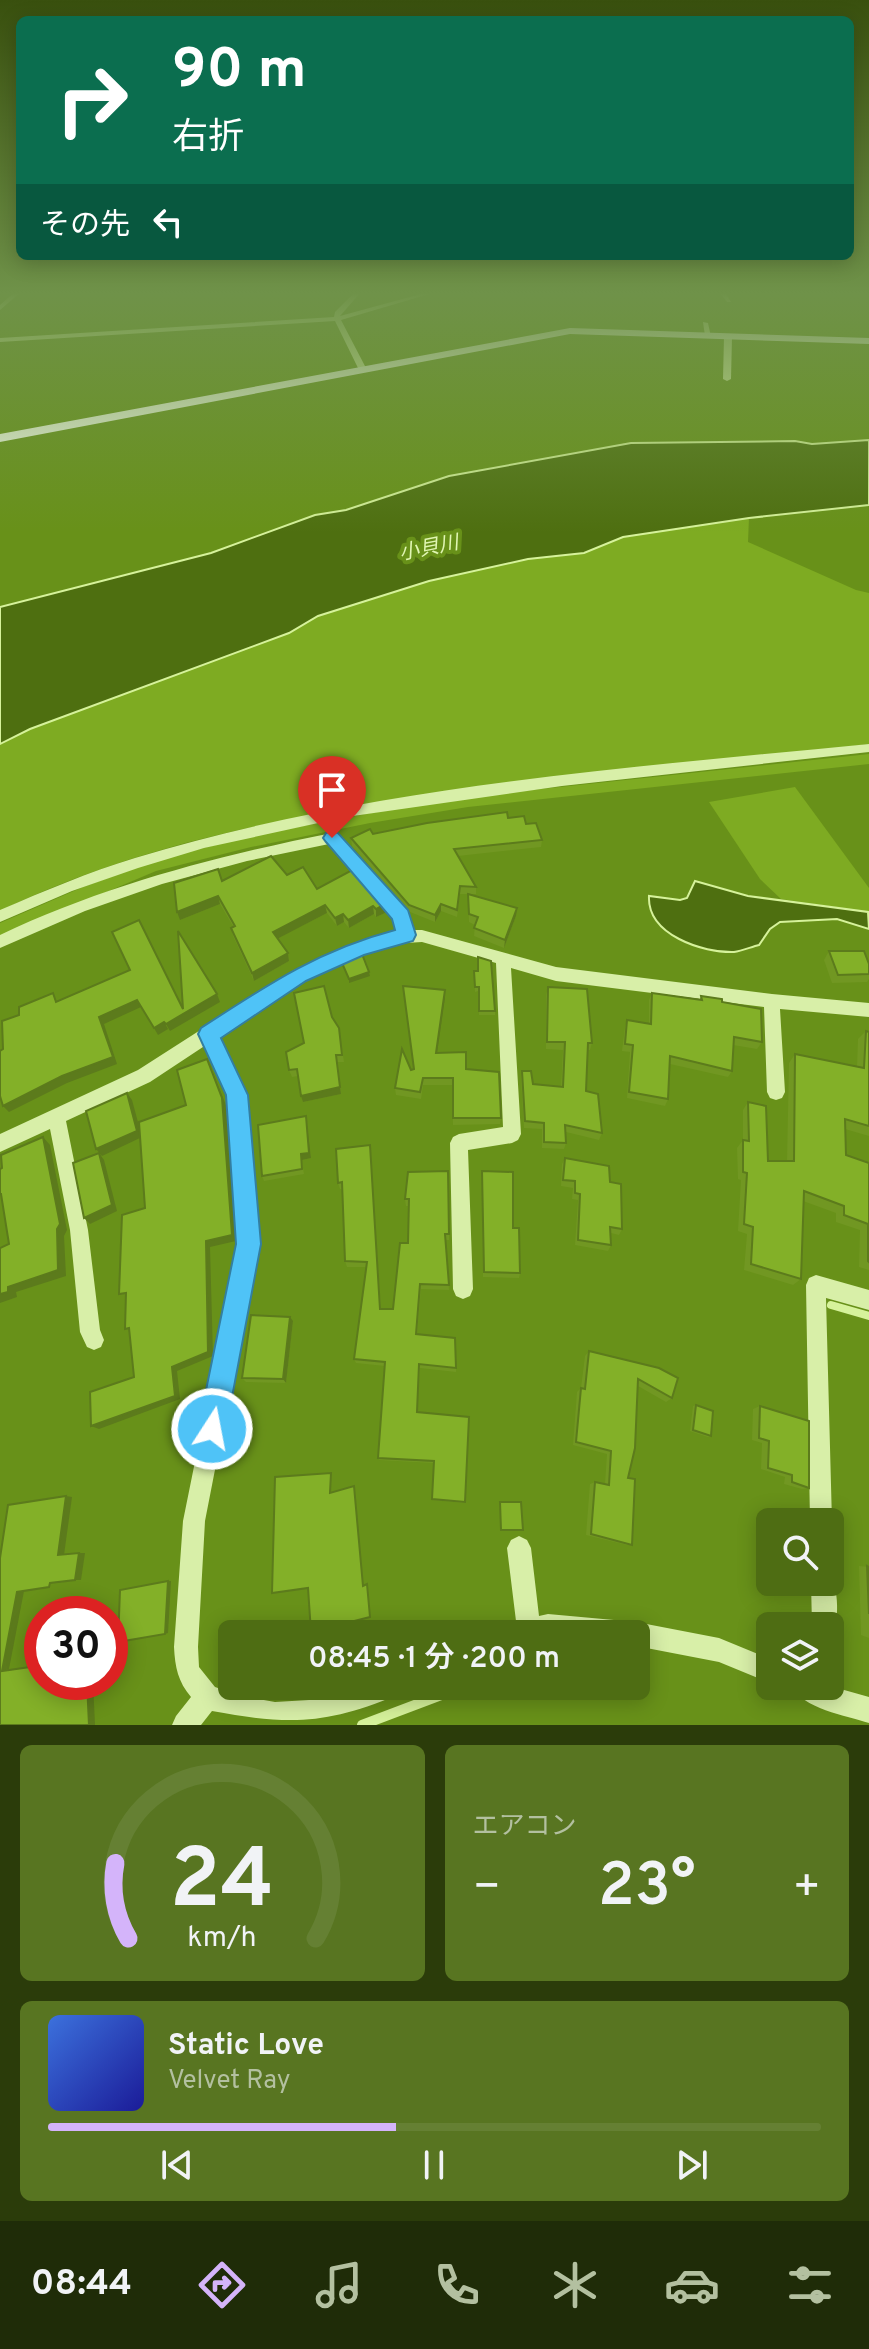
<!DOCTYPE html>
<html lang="ja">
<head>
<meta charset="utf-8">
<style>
	:root { --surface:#4e6d13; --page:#587521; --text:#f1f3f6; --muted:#b3c0a0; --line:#658033; --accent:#d4b4fa }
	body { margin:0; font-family:Overpass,"Noto Sans JP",sans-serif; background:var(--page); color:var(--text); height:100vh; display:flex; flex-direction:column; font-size:30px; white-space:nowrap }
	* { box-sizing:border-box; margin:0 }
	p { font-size:26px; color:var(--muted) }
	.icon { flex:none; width:44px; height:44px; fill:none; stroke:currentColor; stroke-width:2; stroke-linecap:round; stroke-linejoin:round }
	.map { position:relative; height:1725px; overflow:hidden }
	.side { display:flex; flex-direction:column; gap:20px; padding:20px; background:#2b3c0a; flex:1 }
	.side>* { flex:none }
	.banner { position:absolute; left:16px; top:16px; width:838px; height:244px; border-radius:12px; box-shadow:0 4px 20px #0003; background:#0b6e4f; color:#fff; overflow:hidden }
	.fabs { position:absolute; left:756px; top:1508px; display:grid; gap:16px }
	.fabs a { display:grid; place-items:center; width:88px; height:88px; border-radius:12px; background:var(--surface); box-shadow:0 4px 20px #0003; font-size:40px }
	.speed { position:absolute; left:24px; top:1596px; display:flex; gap:16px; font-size:40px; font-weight:700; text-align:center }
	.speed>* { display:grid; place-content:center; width:104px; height:104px; border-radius:50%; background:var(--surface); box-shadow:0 4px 20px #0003; line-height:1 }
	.speed .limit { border:12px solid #d22; background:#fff; color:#111 }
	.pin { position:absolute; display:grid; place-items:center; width:68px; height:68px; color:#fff; margin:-82px -34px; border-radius:50% 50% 50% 0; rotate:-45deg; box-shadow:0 0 8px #0007 }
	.pin .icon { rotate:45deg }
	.me { position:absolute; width:88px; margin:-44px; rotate:11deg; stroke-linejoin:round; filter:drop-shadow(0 0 6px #0008) }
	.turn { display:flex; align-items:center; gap:28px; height:168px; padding:0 24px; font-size:36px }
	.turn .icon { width:104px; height:104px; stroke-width:2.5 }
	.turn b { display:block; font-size:56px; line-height:68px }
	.then { display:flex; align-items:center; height:76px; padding:0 24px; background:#0003; gap:16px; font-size:30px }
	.big { font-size:60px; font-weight:600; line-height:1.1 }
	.side .tile { flex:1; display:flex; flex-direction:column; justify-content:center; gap:12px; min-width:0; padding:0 28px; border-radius:12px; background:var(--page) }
	.side .dial { align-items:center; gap:0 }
	.dial svg { height:208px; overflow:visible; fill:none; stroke:var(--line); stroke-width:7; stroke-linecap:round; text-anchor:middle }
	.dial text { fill:var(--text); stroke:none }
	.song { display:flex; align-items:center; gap:24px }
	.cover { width:96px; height:96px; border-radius:12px; background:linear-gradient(135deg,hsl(220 70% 55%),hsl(240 70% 35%)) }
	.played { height:8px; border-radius:4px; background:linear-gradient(90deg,var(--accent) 45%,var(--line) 45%) }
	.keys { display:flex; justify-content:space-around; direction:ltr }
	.heat { display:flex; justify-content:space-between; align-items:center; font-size:44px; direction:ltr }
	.side .tiles { flex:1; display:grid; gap:20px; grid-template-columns:1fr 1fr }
	.tile:last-child { grid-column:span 2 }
	.trip { position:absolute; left:218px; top:1620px; width:432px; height:80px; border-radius:12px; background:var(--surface); box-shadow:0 4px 20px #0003; font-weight:600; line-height:80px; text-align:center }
	.dock { display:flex; height:128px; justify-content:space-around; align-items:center; background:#1f2c08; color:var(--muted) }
	.dock .icon { width:56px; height:56px }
	.dock .current { color:var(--accent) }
	.dock b { font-size:36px; color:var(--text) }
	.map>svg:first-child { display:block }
</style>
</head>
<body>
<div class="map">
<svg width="869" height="1725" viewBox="0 0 869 1725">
	<rect width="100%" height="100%" fill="#689119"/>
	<!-- green -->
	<g fill="#7eab22">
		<path d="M749 518 748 542 856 590 869 593V744C755 758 641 771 527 785 347 806 164 831 0 911V744L30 729 289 633 318 616 429 581 528 559 584 553 623 537Z"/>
		<polygon points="869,754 869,764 468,807 370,823 251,847 156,871 0,937 0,923 83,887 163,858 252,836 371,813 465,797"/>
		<polygon points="795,787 869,888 869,912 781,899 760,879 709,802"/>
	</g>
	<!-- water -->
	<g fill="#4e6f10" stroke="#d6f29b" stroke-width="2">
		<polygon points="869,440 869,505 749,518 623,537 584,553 528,559 429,581 318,616 289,633 30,729 0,744 0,607 211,553 315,515 346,510 449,476 631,443 795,441 812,444"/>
		<path d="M695 881 748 896 868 912 869 929 837 919 780 922 770 929 759 945C751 947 742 951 734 952 703 953 647 935 649 896L680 900 687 898Z"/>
	</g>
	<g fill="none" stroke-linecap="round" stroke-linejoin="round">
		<!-- stream-far1 -->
		<polyline stroke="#d6f29b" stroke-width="8" points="831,1305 869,1316"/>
		<!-- stream -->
		<polyline stroke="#d6f29b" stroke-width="10" points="362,1725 465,1686"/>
		<!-- minor -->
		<g fill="#d8efa8" fill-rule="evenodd">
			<polygon points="15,292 21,292 0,310 0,305"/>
			<polygon points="355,292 361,292 340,316 428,292 436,292 341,320 366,368 362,370 358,368 335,321 0,342 0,338 334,317 335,312"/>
			<polygon points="719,292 725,292 731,302 727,302"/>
			<polygon points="703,322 708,323 711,337 705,336"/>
			<polygon points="728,335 732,337 731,379 727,381 723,379 724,337"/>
			<path d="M869 744V752L562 786 346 817 204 848 138 868 72 891 0 922V910C44 891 89 872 135 858 372 786 624 768 869 744Z"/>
			<path d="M332 833 337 834 406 911 413 930H422L556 967 772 994 869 1003V1017L780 1009 785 1092 782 1098 776 1100 770 1098 767 1092 764 1007 556 981 511 968 521 1134 518 1140 512 1143 468 1150 473 1289 470 1296 463 1299 456 1296 453 1289 450 1143 453 1137 459 1134 503 1127 496 963 422 942 389 944 304 980 218 1036 246 1095 259 1244 205 1521 198 1647 199 1667 215 1687 242 1696 275 1702 309 1700 358 1686H400L397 1695C326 1725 288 1725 212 1711L201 1725H172L176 1716 191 1697C178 1682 175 1667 174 1647L183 1521 239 1244 228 1095 206 1045 150 1082 66 1121 88 1230 100 1330 104 1340 101 1347 94 1350 87 1347 80 1332 70 1230 50 1129 0 1152V1134L138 1070 294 970 383 934 398 931 394 918 329 844 247 861 162 884 85 911 0 948V935C106 885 217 856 332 833Z"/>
			<polygon points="816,1275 869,1290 869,1310 826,1298 832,1522 830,1528 830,1522 810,1522 806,1285 809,1278"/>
			<polygon points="519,1536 527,1540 531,1548 539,1616 548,1614 636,1622 719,1638 770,1659 770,1683 719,1662 636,1646 636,1634 498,1634 501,1625 516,1621 507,1548 511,1540"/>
			<path d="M830 1573C838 1587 841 1623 830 1636V1626H812L811 1582H830Z"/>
			<path d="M792 1686H830L869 1697V1723C847 1716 801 1708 792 1686Z"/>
		</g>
		<!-- major -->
		<polygon fill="#f9fff0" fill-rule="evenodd" points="570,328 869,338 869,344 570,334 0,442 0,434"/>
	</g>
	<!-- wall -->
	<g fill="#719722">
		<polygon points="508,818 526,824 542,840 541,847 458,856 476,887 476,894 468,894 516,916 504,948 474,936 475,925 469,922 468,894 460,894 457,917 441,911 435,922 410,912 352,846 351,838 373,834"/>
		<polygon points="287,875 317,889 385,904 385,913 376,917 374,914 349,928 344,922 337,926 327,913 278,938 288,953 289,961 254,981 233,936 231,928 233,926 220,904 180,920 222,881"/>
		<polygon points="829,951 869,964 869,979 867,982 832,983 824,960"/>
		<polygon points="474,971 495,1011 495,1015 479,1015 478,991 475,992"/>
		<polygon points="403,986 445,998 437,1053 466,1069 501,1118 500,1124 453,1125 452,1085 423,1085 421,1099 396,1095 395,1088 411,1070 414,1069"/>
		<polygon points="548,987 592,1043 590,1050 588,1050 586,1091 602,1133 599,1140 566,1132 566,1143 564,1149 542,1148 542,1129 524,1128 521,1078 522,1071 533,1084 561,1087 563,1050 546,1049 546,995"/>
		<polygon points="652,993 700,999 701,996 722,1002 762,1042 757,1049 733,1045 732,1071 728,1077 670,1064 668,1099 665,1106 627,1098 630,1052 622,1051 625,1027 627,1020 649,1024 649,1000"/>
		<polygon points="332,1017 340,1036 344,1062 338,1062 341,1094 303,1102 298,1076 292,1077 289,1070 304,1043"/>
		<polygon points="866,1031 869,1032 869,1136 845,1129 846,1155 869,1163 869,1270 859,1267 860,1230 836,1222 836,1213 803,1201 801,1279 793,1285 744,1270 747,1234 738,1231 741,1180 738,1179 737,1148 743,1140 743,1110 748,1102 768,1161 787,1161 789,1063 795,1054 857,1067 858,1039"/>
		<polygon points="307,1121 311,1158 302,1160 304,1174 264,1181 262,1176"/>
		<polygon points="370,1145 381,1309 393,1309 408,1243 409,1206 406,1206 405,1199 408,1172 449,1234 449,1240 446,1240 449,1290 421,1289 417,1334 456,1368 456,1372 420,1368 417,1412 465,1502 464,1503 432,1500 434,1463 379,1460 378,1458 385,1366 356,1363 354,1359 367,1267 347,1267 345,1261 342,1189 340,1189 338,1183"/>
		<polygon points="565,1158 610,1182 622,1229 619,1235 611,1233 611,1245 608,1251 575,1245 578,1200 572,1199 573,1188 561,1186 562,1164"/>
		<polygon points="482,1171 513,1228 520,1273 519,1278 483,1277"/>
		<polygon points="293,1321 286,1383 246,1382 242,1378"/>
		<polygon points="589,1351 672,1398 666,1402 638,1386 628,1478 632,1545 627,1545 586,1535 590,1484 595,1482 605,1484 607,1454 573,1445 577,1392 581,1388 585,1356"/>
		<polygon points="696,1405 711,1436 708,1437 690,1431 693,1406"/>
		<polygon points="760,1406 809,1488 802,1489 784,1484 785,1477 761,1469 762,1443 752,1440 753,1409"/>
		<polygon points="859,1566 869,1567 869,1638 861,1635"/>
	</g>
	<!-- shaded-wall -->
	<g fill="#5c7b1c">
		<polygon points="218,896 220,904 180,920 177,912"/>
		<polygon points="385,904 385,913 376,917 376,909"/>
		<polygon points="441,904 441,911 435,922 435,915"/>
		<polygon points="325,905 327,913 275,940 273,932"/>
		<polygon points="373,906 374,914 349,928 348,920"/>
		<polygon points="517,908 516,916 504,948 505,940"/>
		<polygon points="343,914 344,922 337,926 335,918"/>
		<polygon points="288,953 289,961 254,981 252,973"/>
		<polygon points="369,972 370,976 349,983 349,979"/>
		<polygon points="445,990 445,998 436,1060 436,1053"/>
		<polygon points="217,994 220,1002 170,1031 166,1024"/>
		<polygon points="137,1000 141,1007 104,1024 117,1064 67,1083 9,1112 3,1106 99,1017"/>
		<polygon points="164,1022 168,1029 158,1035 154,1028"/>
		<polygon points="336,1055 341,1094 303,1102 301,1096"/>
		<polygon points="207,1059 226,1105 236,1241 210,1247 213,1356 177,1371 180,1399 99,1429 91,1426 172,1367 206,1241"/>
		<polygon points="127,1093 132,1100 142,1137 102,1156 96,1149"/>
		<polygon points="306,1116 311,1158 302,1160 304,1174 301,1154"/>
		<polygon points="43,1137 50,1145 67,1230 64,1236 66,1276 16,1292 17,1297 0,1303 0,1294 8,1287"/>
		<polygon points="99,1153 104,1160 117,1211 90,1224 84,1218"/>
		<polygon points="290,1317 293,1321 286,1383 283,1379"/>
		<polygon points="66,1496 72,1497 64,1555 58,1555"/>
		<polygon points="79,1553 85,1553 81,1580 75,1580"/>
		<polygon points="168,1581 171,1581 168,1633 165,1634"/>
		<polygon points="24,1591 9,1669 2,1671 17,1592"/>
		<polygon points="87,1682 93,1682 95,1725 89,1725"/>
	</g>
	<!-- building -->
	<g fill="#83b028" stroke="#5c7b1c" stroke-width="2">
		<polygon points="507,812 508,818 524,816 526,824 536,823 542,840 454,849 476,887 460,886 457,910 441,904 435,915 409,905 351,838 370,829 373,834 427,823"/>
		<polygon points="271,856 287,875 303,867 317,889 354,869 385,904 376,909 373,906 348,920 343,914 335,918 325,905 273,932 288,953 252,973 231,928 235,926 218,896 177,912 174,883 218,869 222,881"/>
		<polygon points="468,894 517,908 505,940 474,928 478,917 469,914"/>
		<polygon points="139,920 183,1009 178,931 217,994 166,1024 164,1022 154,1028 137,1000 99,1017 113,1057 62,1076 3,1106 0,1096 0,1051 3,1049 2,1021 19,1015 19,1007 53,993 56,1002 130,970 112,932"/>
		<polygon points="829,951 864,951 869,964 869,974 838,975"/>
		<polygon points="362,954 369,972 349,979 342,963"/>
		<polygon points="478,957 491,961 495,1011 479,1011 479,987 475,987 474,971 478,971"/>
		<polygon points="324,986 332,1017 339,1028 342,1055 336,1055 340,1087 301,1096 297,1069 289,1070 286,1052 304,1043 294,993"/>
		<polygon points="403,986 445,990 436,1053 466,1052 466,1069 499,1072 501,1118 453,1118 453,1078 423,1078 420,1092 395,1088 402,1049 411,1070 414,1069"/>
		<polygon points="548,987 587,989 592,1043 588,1043 586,1091 598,1094 602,1133 565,1125 566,1143 544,1142 544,1123 525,1121 522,1071 531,1071 533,1084 563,1087 565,1042 547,1042"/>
		<polygon points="652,993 702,1000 701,996 722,999 722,1002 761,1009 762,1042 734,1037 732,1071 670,1056 668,1099 629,1092 633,1045 625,1044 627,1020 651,1024"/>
		<polygon points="866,1031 869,1032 869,1126 845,1119 846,1155 869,1163 869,1262 868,1261 868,1224 844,1215 844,1206 804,1191 801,1279 751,1264 753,1227 744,1224 747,1173 743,1172 743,1140 749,1141 748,1102 766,1106 768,1161 794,1161 795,1054 864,1068"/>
		<polygon points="207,1059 222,1098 232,1235 206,1241 208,1352 172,1367 175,1396 91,1426 90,1392 134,1377 129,1328 125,1329 126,1293 119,1294 122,1215 145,1208 139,1122 186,1105 177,1070"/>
		<polygon points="127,1093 137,1131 96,1149 86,1111"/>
		<polygon points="306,1116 309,1153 301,1154 302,1169 262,1176 258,1125"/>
		<polygon points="43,1137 60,1224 57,1229 58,1270 8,1287 8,1292 0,1294 0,1248 9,1244 1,1194 0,1194 0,1169 2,1168 1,1155"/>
		<polygon points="370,1145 380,1309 393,1309 400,1243 408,1243 409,1199 405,1199 408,1172 448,1171 449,1234 445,1234 449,1285 420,1284 416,1334 455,1338 456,1368 419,1364 417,1412 469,1417 465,1502 432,1499 434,1461 378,1458 385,1362 354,1359 367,1262 345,1261 342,1182 338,1183 336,1149"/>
		<polygon points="99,1153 112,1205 84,1218 73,1163"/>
		<polygon points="565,1158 609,1166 610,1182 621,1184 622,1229 610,1227 611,1245 578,1240 580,1194 575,1193 575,1181 563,1180"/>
		<polygon points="482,1171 513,1172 513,1228 519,1228 520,1273 484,1272"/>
		<polygon points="251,1315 290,1317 283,1379 242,1378"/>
		<polygon points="589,1351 659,1368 678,1378 672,1398 638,1379 635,1448 628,1478 635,1479 632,1545 591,1534 595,1482 609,1485 611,1451 576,1442 581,1388 585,1389"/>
		<polygon points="696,1405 713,1411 711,1436 693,1430"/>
		<polygon points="760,1406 809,1421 809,1488 792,1482 792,1475 768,1468 769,1441 759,1438"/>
		<polygon points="331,1473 330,1493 354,1486 363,1586 367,1584 370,1617 311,1632 308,1588 272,1593 275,1477"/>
		<polygon points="66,1496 58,1555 79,1553 75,1580 50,1583 49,1587 17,1592 2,1671 37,1666 42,1664 42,1682 87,1682 89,1725 0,1725 0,1558 8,1505"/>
		<polygon points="500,1502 521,1502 523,1530 501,1530"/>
		<polygon points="867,1566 869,1567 869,1614"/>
		<polygon points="168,1581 165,1634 118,1642 120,1590"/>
	</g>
	<!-- sky -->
	<linearGradient id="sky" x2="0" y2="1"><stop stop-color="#39500e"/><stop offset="0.55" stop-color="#6f9249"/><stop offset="1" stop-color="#6f9249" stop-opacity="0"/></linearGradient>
	<rect width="869" height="533" fill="url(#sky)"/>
	<!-- route -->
	<path fill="#4fc3f7" stroke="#337fa1" stroke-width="2" d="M332 831 338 833 408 910 416 935 413 941 364 955 306 981 221 1038 248 1095 261 1244 226 1429 222 1439 212 1443 202 1439 198 1429 236 1244 226 1095 198 1034 201 1028C267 985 319 950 395 930L392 919 326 842 323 838 326 833Z"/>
	<g text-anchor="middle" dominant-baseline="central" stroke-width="8" stroke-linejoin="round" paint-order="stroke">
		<!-- far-water labels -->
		<g font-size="20" font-style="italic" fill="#e1f6b4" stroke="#689119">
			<text transform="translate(429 549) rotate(-11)">小貝川</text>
		</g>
	</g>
</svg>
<div class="fabs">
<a><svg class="icon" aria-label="search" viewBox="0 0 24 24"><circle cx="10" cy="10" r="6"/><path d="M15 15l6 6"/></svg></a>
<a><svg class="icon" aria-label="layers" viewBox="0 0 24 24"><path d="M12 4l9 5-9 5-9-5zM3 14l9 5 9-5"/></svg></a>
</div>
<div class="speed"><div class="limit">30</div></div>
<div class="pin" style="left:332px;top:838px;background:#d93025"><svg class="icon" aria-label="arrive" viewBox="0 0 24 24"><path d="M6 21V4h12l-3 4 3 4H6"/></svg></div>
<svg class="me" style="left:212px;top:1429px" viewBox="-20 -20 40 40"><circle r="17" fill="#4fc3f7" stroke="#fff" stroke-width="3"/><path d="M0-11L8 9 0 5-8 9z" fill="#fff"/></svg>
<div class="trip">08:45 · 1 分 · 200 m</div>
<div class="banner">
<div class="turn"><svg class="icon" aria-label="right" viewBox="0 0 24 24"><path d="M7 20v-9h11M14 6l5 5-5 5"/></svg><div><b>90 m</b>右折</div></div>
<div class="then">その先<svg class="icon" aria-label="left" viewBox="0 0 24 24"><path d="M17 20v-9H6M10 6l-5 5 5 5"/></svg></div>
</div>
</div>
<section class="side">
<div class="tiles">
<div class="tile dial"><svg viewBox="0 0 100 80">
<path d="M14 69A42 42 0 1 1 86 69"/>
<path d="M14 69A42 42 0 0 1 9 40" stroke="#d4b4fa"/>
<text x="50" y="56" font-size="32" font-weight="700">24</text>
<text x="50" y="72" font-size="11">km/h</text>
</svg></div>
<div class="tile"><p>エアコン</p>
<div class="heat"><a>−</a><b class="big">23°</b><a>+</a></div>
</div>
<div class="tile">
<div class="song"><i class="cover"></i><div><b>Static Love</b><p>Velvet Ray</p></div></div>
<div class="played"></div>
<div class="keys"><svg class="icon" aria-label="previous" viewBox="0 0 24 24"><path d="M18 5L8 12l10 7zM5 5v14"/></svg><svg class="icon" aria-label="pause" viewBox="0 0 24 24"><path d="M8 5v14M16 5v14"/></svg><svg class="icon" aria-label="next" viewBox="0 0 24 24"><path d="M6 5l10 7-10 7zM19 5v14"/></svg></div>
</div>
</div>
</section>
<nav class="dock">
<b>08:44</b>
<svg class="icon current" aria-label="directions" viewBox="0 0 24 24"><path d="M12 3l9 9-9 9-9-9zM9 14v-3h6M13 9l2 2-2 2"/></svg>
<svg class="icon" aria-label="music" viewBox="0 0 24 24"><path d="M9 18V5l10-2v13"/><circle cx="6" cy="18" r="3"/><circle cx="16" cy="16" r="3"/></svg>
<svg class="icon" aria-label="phone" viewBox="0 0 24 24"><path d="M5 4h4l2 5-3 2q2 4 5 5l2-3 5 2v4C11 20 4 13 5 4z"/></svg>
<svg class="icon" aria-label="climate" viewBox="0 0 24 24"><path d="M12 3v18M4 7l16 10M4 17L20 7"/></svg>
<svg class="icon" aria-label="car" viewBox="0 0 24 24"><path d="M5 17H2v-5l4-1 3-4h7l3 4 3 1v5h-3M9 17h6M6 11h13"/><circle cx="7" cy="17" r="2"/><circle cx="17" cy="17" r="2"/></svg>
<svg class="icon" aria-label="filters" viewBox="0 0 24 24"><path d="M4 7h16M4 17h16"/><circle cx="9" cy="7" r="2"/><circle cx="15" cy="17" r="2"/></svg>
</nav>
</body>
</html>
